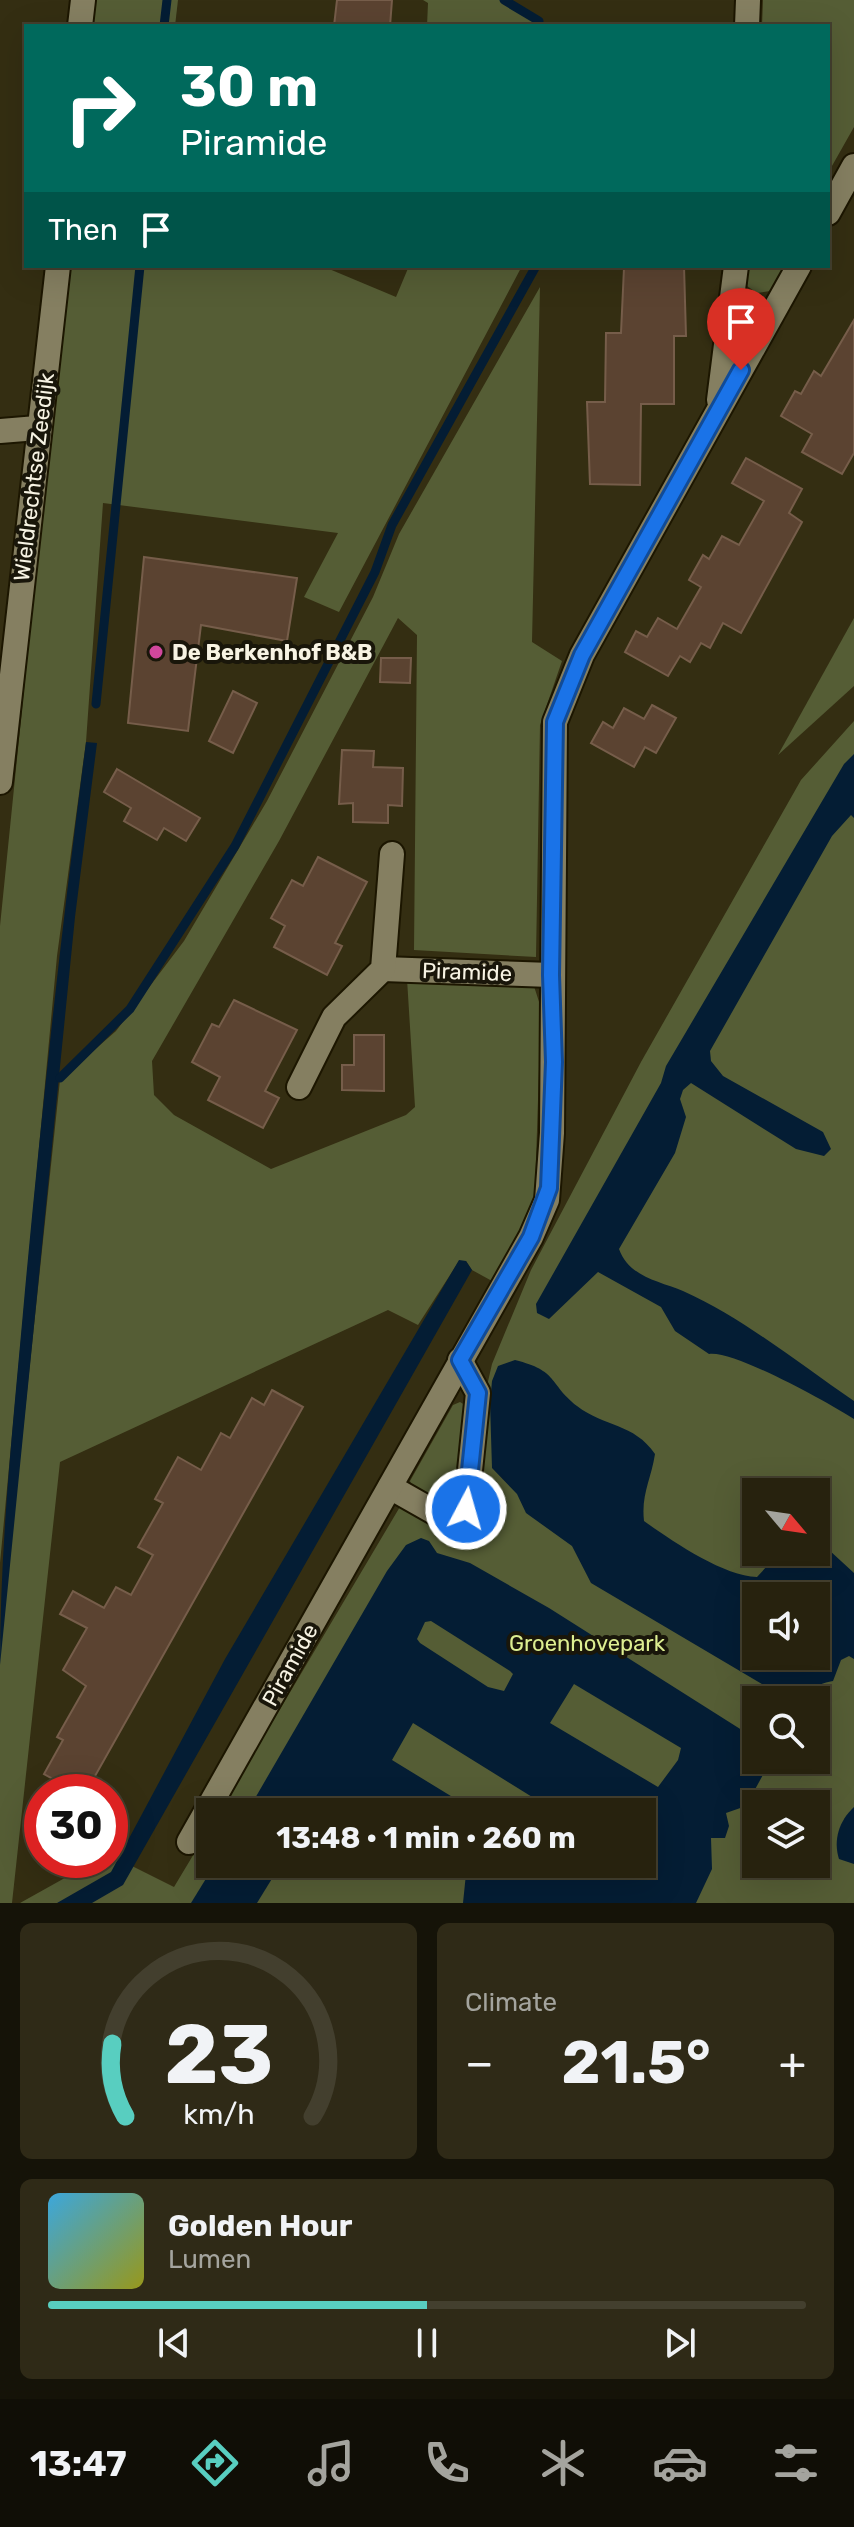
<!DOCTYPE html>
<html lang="en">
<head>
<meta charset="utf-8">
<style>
	:root { --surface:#27220e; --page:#2f2a17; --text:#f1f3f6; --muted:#a4a49e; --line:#433f2e; --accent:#58cec0 }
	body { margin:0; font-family:Rubik,sans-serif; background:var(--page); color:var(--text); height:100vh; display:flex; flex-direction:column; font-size:30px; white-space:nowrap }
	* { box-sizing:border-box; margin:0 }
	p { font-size:26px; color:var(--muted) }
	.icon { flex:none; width:44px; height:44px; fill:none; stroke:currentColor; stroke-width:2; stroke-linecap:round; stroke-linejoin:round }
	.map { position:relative; height:1903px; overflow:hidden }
	.sheet { display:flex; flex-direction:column; gap:20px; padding:20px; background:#151308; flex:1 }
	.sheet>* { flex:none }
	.banner { position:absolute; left:24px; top:24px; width:806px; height:244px; border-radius:0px; box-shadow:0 8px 32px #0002,0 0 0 2px var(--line); background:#00695c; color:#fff; overflow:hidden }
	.needle { width:52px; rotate:119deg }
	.controls { position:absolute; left:742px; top:1478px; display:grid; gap:16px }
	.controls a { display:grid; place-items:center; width:88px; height:88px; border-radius:0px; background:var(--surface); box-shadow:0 8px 32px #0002,0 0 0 2px var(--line); font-size:40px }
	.speed { position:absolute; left:24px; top:1774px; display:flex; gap:16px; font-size:40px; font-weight:700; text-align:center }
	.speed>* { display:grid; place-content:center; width:104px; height:104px; border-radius:50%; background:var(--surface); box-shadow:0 8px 32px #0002,0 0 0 2px var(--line); line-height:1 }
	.speed .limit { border:12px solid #d22; background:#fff; color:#111 }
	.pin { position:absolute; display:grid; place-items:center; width:68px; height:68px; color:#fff; margin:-82px -34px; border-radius:50% 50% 50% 0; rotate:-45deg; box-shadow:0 0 8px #0007 }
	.pin .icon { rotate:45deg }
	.me { position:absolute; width:88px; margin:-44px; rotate:6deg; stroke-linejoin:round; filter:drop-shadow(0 0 6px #0008) }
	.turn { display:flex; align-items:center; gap:28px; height:168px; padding:0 24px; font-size:36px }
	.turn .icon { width:104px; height:104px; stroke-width:2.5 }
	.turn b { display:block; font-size:56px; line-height:68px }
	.then { display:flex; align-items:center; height:76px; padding:0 24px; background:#0003; gap:16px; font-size:30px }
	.big { font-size:60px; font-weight:700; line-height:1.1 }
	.sheet .card { flex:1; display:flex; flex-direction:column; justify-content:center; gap:12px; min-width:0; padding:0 28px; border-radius:12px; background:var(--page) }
	.sheet .dial { align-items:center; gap:0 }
	.dial svg { height:208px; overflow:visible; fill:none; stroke:var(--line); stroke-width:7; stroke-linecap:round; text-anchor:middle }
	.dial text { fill:var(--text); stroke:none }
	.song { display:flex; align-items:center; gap:24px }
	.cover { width:96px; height:96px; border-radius:12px; background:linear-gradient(135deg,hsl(200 70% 55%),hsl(60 70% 35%)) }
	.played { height:8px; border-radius:4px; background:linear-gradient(90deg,var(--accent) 50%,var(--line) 50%) }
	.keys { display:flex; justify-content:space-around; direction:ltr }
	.heat { display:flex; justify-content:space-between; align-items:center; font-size:44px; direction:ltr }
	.sheet .tiles { flex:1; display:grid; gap:20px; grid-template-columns:1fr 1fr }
	.card:last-child { grid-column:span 2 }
	.trip { position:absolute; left:196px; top:1798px; width:460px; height:80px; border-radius:0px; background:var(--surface); box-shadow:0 8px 32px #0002,0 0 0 2px var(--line); font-weight:700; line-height:80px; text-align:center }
	.tabs { display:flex; height:128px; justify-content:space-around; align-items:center; background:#100e06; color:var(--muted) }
	.tabs .icon { width:56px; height:56px }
	.tabs .active { color:var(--accent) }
	.tabs b { font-size:36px; color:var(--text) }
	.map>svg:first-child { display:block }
</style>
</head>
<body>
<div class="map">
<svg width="854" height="1903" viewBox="0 0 854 1903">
	<rect width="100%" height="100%" fill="#342e12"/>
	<!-- green -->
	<g fill="#555d35" fill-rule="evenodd">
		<polygon points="95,0 178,0 175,26 92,26"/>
		<polygon points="423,0 504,0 538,26 427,26 428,3"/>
		<polygon points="763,0 854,0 854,127 828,173 828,26 762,26"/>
		<polygon points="67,266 322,266 396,297 409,266 522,266 339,612 304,597 338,533 103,503 86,742 57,956 0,1563 0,926"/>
		<polygon points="748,266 785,266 770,291 757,293 747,286"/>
		<polygon points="540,287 532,642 562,661 540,725 536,957 414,950 417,635 398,618 279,841 152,1061 154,1095 174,1115 271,1169 406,1115 415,1107 407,979 532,980 541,1008 535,1192 526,1220 492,1281 472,1270 466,1261 459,1261 418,1325 388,1310 60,1462 12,1903 0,1903 0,1647 60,1080 116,1031 184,941 267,801 373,597 399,534"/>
		<polygon points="854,618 854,686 778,755"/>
		<path d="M854 721V1903H20L97 1860H110V1855L174 1887 210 1827V1864H642V1812H219L404 1500 454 1530 492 1364 531 1270 641 1062 801 780ZM756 1492H816V1552H756ZM756 1596H816V1656H756ZM756 1700H816V1760H756ZM756 1804H816V1864H756Z"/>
		<path d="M460 1402 468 1407 460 1498C444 1511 428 1497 413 1489L410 1481 453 1405Z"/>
	</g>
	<!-- water -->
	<g fill="#041d34" fill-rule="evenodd">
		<path d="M86 742 97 743 75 917 0 1665C0 1540 14 1416 25 1290 42 1107 62 924 86 742Z"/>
		<path d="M854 754V818L851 815 832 836 710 1051 711 1061 723 1076 823 1132 831 1149 824 1156 796 1149 691 1083 683 1090 680 1099 686 1117 675 1153 619 1249C629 1277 659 1281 683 1291 745 1319 798 1363 854 1401V1419C829 1403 734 1350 709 1354L675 1331 661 1307 598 1272 549 1319 537 1313 536 1304 661 1083 666 1066 844 764Z"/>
		<polygon points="459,1260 466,1261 472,1270 123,1885 92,1903 57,1903 111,1872 225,1659"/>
		<path d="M515 1360C559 1371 548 1383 577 1406 604 1427 634 1423 655 1454 651 1480 641 1494 644 1521 672 1541 723 1576 757 1577L780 1552H816V1538L854 1573V1659L849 1656 841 1660 833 1681C813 1684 806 1697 789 1700L591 1583 572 1546 526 1513 517 1494 492 1468 490 1403 492 1381 498 1366ZM816 1596V1656H756V1596Z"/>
		<path d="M421 1538 429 1541 437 1553 470 1563 549 1608 756 1739V1760H771L746 1806 726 1813 729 1826 725 1838H711L712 1869 696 1903H463L467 1864H642V1812H534L537 1800 413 1723 392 1760 477 1812H247L387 1571 406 1545ZM431 1621 510 1671 513 1674 504 1691 488 1687 420 1643 417 1639 425 1622ZM574 1684 681 1748 678 1760 658 1787 550 1723Z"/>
		<path d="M854 1807V1864L839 1859C833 1840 839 1821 854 1807Z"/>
		<polygon points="215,1864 281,1864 257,1903 191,1903"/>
	</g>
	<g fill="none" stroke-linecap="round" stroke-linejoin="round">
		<!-- stream -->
		<g stroke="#041d34" stroke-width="9">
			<polyline points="504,0 539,21 539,26"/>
			<polyline points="164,26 167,0"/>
			<polyline points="96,704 140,266"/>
			<polyline points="60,1078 130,1009 235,846 375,572 392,525 536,266"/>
		</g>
	</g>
	<!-- building -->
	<g fill="#5b4331" stroke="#765d4a" stroke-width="2">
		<polygon points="337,0 392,0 390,26 334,26"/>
		<polygon points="635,266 684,266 686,336 674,336 674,404 641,404 640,485 590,484 587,402 605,402 606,333 621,333 624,268"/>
		<polygon points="854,320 854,453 842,474 802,452 812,434 781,416 795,391 801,394 814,371 821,376"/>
		<polygon points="746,458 802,489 789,513 802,522 741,633 723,623 710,648 701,643 690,662 680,656 668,676 625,652 636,631 647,637 658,618 677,629 701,587 689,580 703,555 709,559 722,536 739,545 764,501 732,483"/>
		<polygon points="144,557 297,578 287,641 201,625 188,731 128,723"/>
		<polygon points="381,658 411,658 410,683 380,682"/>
		<polygon points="233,691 257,703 233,753 209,741"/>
		<polygon points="652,705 676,718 656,753 645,747 634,767 591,743 603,722 613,728 624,708 644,719"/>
		<polygon points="342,750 374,751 373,767 403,768 402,806 388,805 388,823 353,822 353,803 339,804"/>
		<polygon points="117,769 200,818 186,841 164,828 157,840 124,821 131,808 104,792"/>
		<polygon points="318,857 367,882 335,943 342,946 327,975 274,947 285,926 271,918 292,880 303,886"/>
		<polygon points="234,1000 297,1030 265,1091 279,1098 263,1128 208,1100 220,1077 192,1062 212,1024 219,1027"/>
		<polygon points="354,1035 384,1035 384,1091 342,1090 342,1065 354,1065"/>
		<polygon points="272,1390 303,1407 86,1792 57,1792 62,1784 44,1774 63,1740 57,1737 86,1686 63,1670 87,1628 60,1614 73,1591 104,1608 116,1587 131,1595 153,1555 138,1547 163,1503 155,1499 178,1457 201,1470 221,1433 230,1438 252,1398 264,1405"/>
	</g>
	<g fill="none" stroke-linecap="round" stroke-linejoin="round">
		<!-- street casing -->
		<g stroke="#1c1600" stroke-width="28">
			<g id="street">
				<polyline points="80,26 83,0"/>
				<polyline points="747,26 748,0"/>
				<polyline points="828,213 854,166"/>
				<polyline points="719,400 736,266"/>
				<polyline points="0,431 37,428"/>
				<polyline points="0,782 58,266"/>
				<polyline points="383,969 551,975"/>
				<polyline points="299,1087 334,1017 383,969 392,854"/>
				<polyline points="390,1487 457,1525 466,1509 478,1393 460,1360"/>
				<polyline points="189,1842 531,1237 547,1200 552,1133 555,722 582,655 799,266"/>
			</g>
		</g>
		<!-- street -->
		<use href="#street" stroke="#857f61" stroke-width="24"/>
	</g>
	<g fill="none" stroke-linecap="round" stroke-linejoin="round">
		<!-- route casing -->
		<g stroke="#114b97" stroke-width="20">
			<polyline id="route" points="466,1509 478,1393 460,1360 531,1237 549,1188 554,1062 551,975 555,722 582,655 741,370"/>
		</g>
		<!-- route -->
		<use href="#route" stroke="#1a73e8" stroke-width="14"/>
	</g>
	<!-- markers -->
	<circle fill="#d1479c" stroke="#19160a" stroke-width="3" cx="156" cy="652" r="8"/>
	<g text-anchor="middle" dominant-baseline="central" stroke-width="8" stroke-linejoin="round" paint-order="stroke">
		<!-- street labels -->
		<g font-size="22" fill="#f7f3e3" stroke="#19160a">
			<text transform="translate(34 477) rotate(-83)">Wieldrechtse Zeedijk</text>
			<text transform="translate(467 972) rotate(2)">Piramide</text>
			<text transform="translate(290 1665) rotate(-61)">Piramide</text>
		</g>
		<!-- poi labels -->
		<g font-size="22" font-weight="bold" fill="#f7f3e3" stroke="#19160a" text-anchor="start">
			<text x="172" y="652">De Berkenhof B&amp;B</text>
		</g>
		<!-- park labels -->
		<g font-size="22" fill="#ddee91" stroke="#19160a">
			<text x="587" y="1643">Groenhovepark</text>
		</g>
	</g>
</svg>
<div class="controls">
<a><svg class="needle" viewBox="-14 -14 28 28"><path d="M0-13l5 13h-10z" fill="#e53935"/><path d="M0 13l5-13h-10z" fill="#a4a49e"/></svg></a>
<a><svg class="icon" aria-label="sound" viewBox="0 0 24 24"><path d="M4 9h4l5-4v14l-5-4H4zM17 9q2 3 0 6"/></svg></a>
<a><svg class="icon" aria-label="search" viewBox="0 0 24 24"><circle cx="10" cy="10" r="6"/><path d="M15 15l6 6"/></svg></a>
<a><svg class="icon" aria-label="layers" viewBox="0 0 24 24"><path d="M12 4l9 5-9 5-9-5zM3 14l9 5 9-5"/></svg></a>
</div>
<div class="speed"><div class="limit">30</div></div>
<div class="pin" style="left:741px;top:370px;background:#d93025"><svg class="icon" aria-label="arrive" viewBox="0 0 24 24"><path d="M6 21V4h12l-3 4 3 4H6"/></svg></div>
<svg class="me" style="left:466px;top:1509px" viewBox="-20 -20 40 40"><circle r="17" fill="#1a73e8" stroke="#fff" stroke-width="3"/><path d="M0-11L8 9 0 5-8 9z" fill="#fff"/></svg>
<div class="trip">13:48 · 1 min · 260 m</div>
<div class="banner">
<div class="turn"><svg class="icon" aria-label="right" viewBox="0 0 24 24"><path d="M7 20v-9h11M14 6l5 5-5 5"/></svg><div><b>30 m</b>Piramide</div></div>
<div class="then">Then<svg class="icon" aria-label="arrive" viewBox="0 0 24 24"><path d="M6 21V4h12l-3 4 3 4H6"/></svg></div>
</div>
</div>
<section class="sheet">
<div class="tiles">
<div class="card dial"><svg viewBox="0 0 100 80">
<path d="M14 69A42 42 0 1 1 86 69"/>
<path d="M14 69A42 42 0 0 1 9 41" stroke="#58cec0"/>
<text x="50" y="56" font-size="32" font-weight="700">23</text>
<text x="50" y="72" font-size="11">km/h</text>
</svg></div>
<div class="card"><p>Climate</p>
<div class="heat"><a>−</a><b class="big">21.5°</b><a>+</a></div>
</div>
<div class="card">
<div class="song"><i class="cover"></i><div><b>Golden Hour</b><p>Lumen</p></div></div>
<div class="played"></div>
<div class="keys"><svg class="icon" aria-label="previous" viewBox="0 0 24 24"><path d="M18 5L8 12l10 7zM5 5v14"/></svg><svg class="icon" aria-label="pause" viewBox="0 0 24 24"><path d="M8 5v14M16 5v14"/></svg><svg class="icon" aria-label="next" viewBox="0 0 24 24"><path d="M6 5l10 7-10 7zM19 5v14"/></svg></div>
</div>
</div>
</section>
<nav class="tabs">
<b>13:47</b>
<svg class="icon active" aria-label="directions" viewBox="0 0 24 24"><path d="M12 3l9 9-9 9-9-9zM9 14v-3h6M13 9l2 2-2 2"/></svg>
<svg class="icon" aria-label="music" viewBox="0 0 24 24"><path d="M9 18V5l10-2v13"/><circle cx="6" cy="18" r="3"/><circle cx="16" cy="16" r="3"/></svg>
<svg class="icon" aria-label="phone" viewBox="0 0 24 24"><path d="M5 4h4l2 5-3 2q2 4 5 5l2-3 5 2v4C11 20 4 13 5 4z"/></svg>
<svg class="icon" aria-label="climate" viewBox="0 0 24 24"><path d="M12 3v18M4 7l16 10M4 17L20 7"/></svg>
<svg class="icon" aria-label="car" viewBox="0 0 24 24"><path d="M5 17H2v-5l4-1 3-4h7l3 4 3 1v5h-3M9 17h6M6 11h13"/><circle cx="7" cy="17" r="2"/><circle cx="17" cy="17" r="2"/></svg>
<svg class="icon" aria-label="filters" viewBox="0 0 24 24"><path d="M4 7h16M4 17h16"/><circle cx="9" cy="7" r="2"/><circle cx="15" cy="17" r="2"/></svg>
</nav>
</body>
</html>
